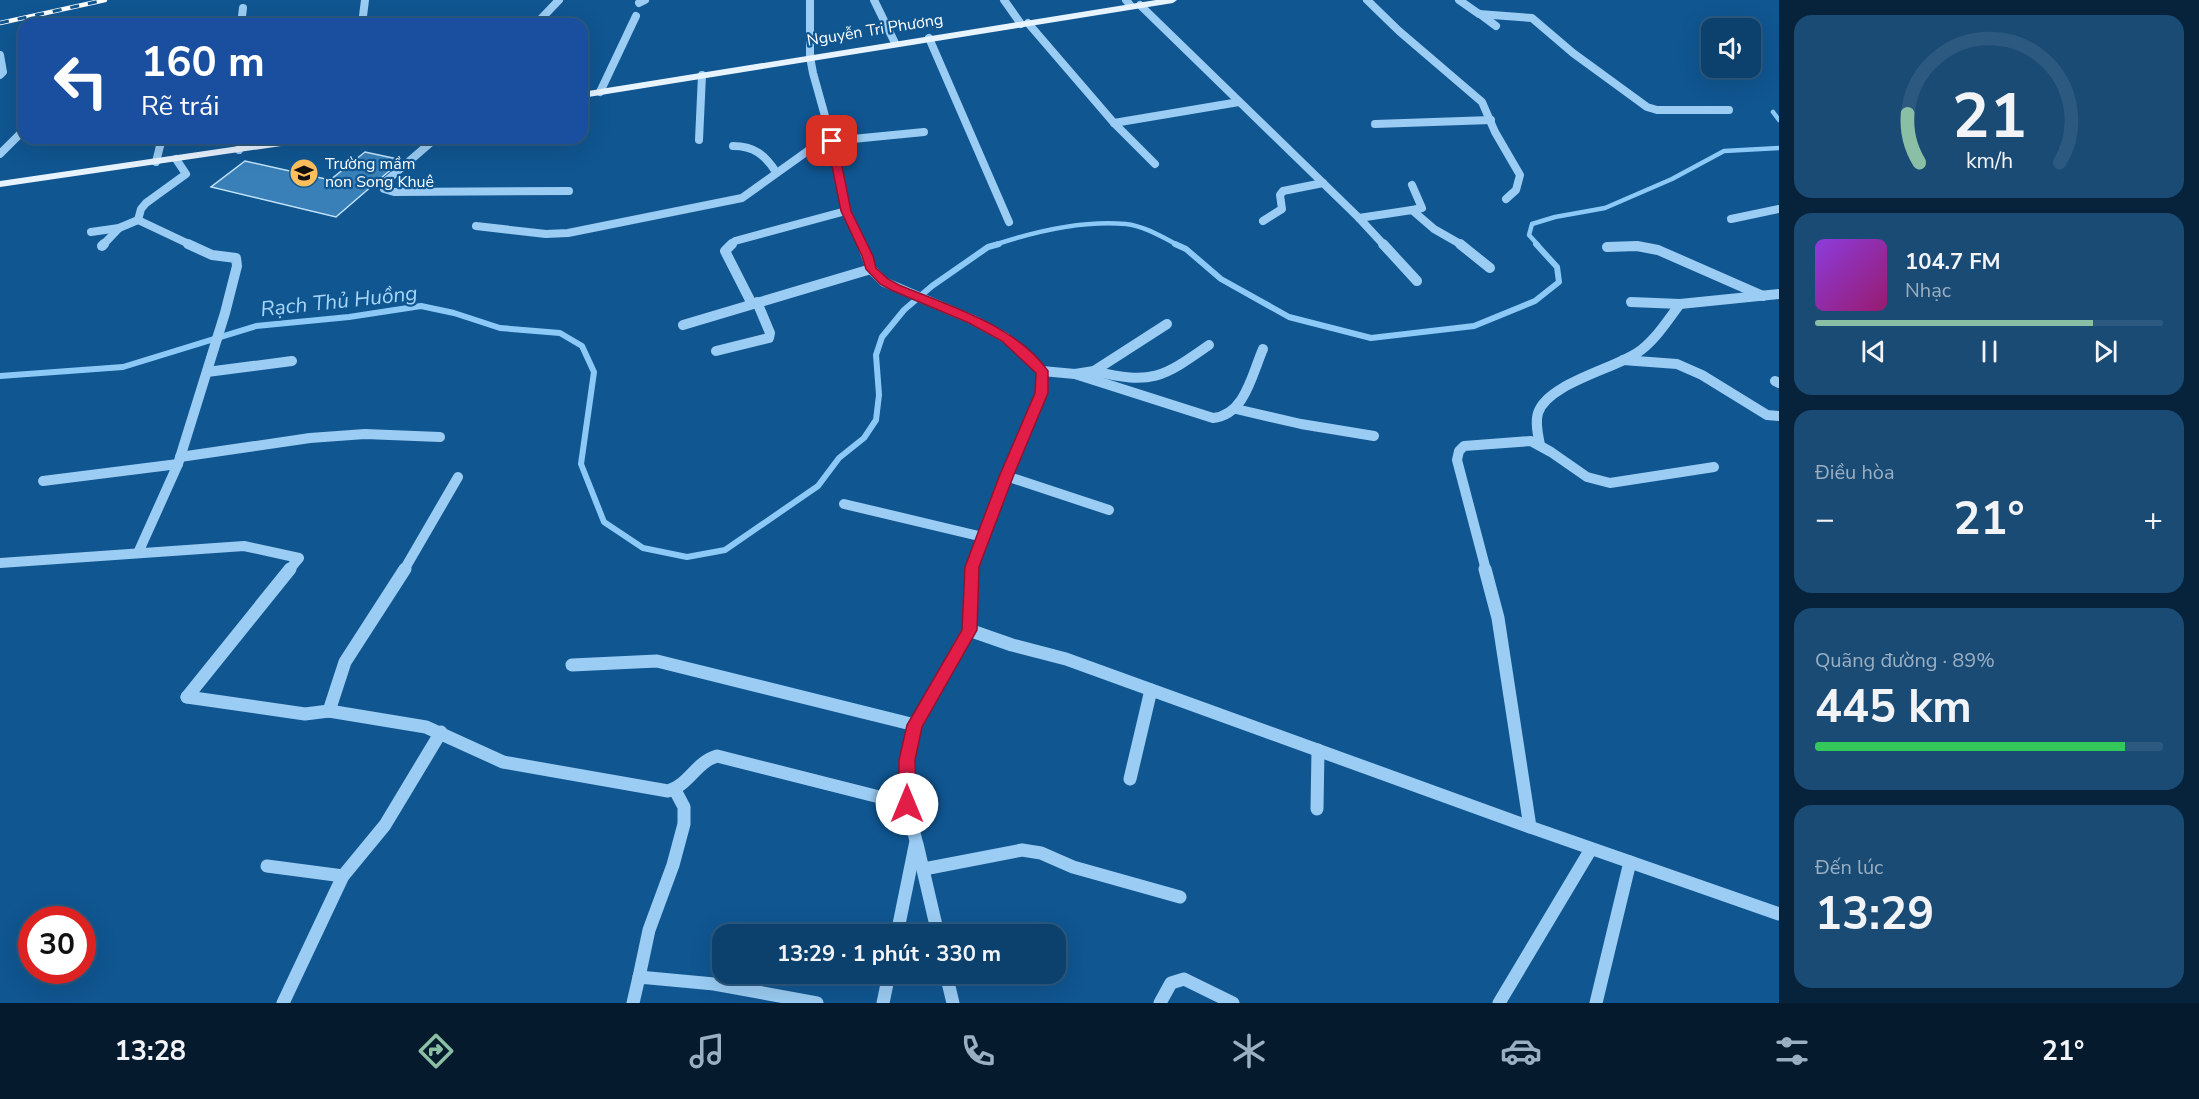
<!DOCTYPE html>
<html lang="vi">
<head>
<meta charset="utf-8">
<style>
	:root { --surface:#0c406d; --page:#1a4b75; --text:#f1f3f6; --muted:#9aafc2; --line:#2c5980; --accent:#8abfa5 }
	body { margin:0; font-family:"Nunito Sans",sans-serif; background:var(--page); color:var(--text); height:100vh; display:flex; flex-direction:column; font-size:22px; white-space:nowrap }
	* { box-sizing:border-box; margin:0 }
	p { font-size:20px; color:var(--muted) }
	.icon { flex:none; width:33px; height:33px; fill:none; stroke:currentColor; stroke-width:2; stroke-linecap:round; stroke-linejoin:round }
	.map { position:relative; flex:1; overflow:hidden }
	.sheet { display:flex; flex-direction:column; gap:15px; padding:15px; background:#07233c; width:420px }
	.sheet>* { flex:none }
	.hud { position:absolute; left:18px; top:18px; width:570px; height:126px; border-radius:18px; box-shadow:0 6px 24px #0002,0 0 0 2px var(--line); background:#1a4fa0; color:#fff; overflow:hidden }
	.tools { position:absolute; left:1701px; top:18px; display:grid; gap:12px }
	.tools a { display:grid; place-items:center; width:60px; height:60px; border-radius:12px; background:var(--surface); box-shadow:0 6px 24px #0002,0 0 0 2px var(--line); font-size:30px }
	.speed { position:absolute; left:18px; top:906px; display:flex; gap:12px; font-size:30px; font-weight:700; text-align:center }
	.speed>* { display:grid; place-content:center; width:78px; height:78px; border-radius:50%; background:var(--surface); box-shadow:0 6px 24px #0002,0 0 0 2px var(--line); line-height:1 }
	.speed .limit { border:9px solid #d22; background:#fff; color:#111 }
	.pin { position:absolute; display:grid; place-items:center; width:51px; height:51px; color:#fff; margin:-26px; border-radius:12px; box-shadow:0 3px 9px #0006 }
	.me { position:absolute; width:66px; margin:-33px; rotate:0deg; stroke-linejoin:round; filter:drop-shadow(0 0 4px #0008) }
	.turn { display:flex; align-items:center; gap:21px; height:126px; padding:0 24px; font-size:27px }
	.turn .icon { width:78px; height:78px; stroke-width:2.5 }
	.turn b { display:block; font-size:42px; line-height:51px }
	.big { font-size:45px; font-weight:700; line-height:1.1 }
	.sheet .widget { flex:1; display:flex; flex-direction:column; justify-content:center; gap:9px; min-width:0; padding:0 21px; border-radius:18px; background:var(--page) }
	.sheet .dial { align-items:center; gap:0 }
	.dial svg { height:156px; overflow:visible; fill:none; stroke:var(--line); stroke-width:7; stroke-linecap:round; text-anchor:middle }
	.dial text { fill:var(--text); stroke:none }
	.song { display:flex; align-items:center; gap:18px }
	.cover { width:72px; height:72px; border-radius:9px; background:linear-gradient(135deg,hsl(270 70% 55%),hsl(320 70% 35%)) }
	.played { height:6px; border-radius:3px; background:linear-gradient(90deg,var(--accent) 80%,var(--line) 80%) }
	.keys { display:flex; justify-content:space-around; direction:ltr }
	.heat { display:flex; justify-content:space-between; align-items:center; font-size:33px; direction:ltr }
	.charge { height:9px; border-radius:4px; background:linear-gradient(90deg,#34c759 89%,var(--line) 0) }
	.trip { position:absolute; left:712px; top:924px; width:354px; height:60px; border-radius:18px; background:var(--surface); box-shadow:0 6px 24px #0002,0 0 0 2px var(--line); font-weight:700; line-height:60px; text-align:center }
	.tabs { display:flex; height:96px; justify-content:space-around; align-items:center; background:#051a2c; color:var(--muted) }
	.tabs .icon { width:42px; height:42px }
	.tabs .current { color:var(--accent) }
	.tabs b { font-size:27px; color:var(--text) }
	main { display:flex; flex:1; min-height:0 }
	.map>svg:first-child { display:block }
</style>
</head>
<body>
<main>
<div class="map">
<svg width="1779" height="1003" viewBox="0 0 1779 1003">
	<rect width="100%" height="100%" fill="#105691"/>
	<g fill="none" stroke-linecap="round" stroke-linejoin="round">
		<!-- stream-far1 -->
		<g stroke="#8cc9f7" stroke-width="4.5">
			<polyline points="1773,112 1779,120"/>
			<path d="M994 245C1036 231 1082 220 1126 224 1144 226 1162 237 1178 245"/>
			<polyline points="1538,245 1529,235 1532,224 1555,217 1605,208 1672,179 1724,151 1779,148"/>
		</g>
		<!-- stream -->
		<g stroke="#8cc9f7" stroke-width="6">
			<polyline points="1175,244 1186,249 1221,279 1289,317 1371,338 1474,326 1535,301 1559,282 1557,267 1536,244"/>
			<polyline points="0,376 123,367 256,326 349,317 421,306 454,313 500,328 560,333 582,346 594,372 581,464 604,522 643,548 687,557 725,550 818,486 839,458 864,438 876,420 879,395 876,355 882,337 904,310 932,286 988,247 999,244"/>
		</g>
	</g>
	<!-- building -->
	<polygon fill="#3980b9" stroke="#c3e3fd" stroke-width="1.5" points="365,152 402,160 336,217 211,187 245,161 330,180"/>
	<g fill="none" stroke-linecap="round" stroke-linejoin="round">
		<!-- minor-far2 -->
		<g stroke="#9bccf3" stroke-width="8">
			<polyline points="810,0 810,57 813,73 832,141 846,211 863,245"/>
			<polyline points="874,0 895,43"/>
			<polyline points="1004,0 1021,24"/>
			<polyline points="1126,0 1130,5"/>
			<polyline points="1367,0 1399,31 1482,102 1495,132 1520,175 1516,190 1506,199"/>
			<polyline points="1459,0 1479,14 1532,18 1573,53 1647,107 1657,110 1729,110"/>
			<polyline points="639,3 645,0"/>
			<polyline points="1140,5 1359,218 1384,245"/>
			<polyline points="1480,14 1496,26"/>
			<polyline points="1028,23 1114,123 1155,164"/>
			<polyline points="241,24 243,8"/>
			<polyline points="362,24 365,0"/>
			<polyline points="536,24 559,0"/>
			<polyline points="929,38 1009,222"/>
			<polyline points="0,55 3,72 0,75"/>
			<polyline points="600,92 636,16"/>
			<polyline points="1114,123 1239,102"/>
			<polyline points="1375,124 1491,120"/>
			<polyline points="436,138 385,182 384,189 394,192 569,191"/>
			<polyline points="699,140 702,75"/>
			<polyline points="832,141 924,132"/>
			<path d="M733 146C754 146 765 155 776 172"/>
			<polyline points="239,150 242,138"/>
			<polyline points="0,154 24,130"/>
			<polyline points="176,159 186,174 146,203 141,209 138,220 191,245"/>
			<polyline points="156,162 162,138"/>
			<polyline points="1412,185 1422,208 1412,210"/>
			<polyline points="1359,218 1412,210 1434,229 1462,245"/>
			<polyline points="1731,219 1779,209"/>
			<polyline points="1263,221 1282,209 1280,195 1283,191 1323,183"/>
			<polyline points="476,226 546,234 568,233 742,198 830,135"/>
			<polyline points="91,232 119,228 138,220"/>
			<polyline points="103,245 119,228"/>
			<polyline points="731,245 735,241 846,211"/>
		</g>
		<!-- minor-far1 -->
		<g stroke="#9bccf3" stroke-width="10">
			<polyline points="732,244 725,251 752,304"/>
			<polyline points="862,244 871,269 884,282 973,320 1006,338 1042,371 1041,393 1006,476 972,570"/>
			<polyline points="1383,244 1417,281"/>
			<polyline points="1460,244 1490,268"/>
			<polyline points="102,246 104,244"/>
			<polyline points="1607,247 1637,246 1658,250 1763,296"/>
			<polyline points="1631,302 1680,304 1779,294"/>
			<polyline points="683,325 871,269"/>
			<polyline points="716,351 769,338 770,333 757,302"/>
			<polyline points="1623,360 1677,364 1702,375 1767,415 1779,416"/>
			<polyline points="1042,371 1075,374 1094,371 1167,324"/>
			<path d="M1094 371C1152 385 1162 378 1209 345"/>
			<polyline points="207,372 292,361"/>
			<path d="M1075 374 1213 418C1245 415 1252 374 1263 349"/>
			<polyline points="1775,381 1779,383"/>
			<polyline points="1236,409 1301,424 1374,436"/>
			<path d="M1540 445C1538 435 1535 423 1538 413 1547 384 1613 369 1637 353 1655 341 1667 321 1680 304"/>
			<polyline points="180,457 310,438 365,434 440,437"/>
			<polyline points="1006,476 1109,510"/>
			<polyline points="43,481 178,464"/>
			<polyline points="844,504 983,537"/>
			<polyline points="138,553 178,464 225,313 237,266 236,258 212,255 188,244"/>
			<polyline points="0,563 244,546 299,558 289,570"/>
			<polyline points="404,570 458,477"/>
			<polyline points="1486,570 1457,460 1459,451 1464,446 1531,441 1551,452 1587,477 1610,483 1714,467"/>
		</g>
		<!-- minor -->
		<g stroke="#9bccf3" stroke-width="13">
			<path d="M405 569 345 662 329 711 426 727 503 762 668 791C689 785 696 762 717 756L907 804"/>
			<polyline points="1485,569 1498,618 1530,827"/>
			<polyline points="969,630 1012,645 1066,659 1530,827 1779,914"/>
			<polyline points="572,665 657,661 915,725"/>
			<polyline points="187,697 290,569"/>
			<polyline points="187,697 305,714 329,711"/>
			<polyline points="1130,779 1151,690"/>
			<polyline points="1317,809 1318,750"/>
			<polyline points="917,844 938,934"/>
			<polyline points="267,866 343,876"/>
			<polyline points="924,869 1022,850 1041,853 1073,867 1180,897"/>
			<polyline points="897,934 916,841 907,804 907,760 915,725 969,630 972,569"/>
			<polyline points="946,974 953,1003"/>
			<polyline points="639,977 649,930 673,865 684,824 684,807 675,790"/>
			<polyline points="283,1003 343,876 385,825 441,732"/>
			<polyline points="633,1003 639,977 714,984 817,1003"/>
			<polyline points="883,1003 889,974"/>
			<polyline points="1160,1003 1171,983 1184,979 1233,1003"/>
			<polyline points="1499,1003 1591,849"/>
			<polyline points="1596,1003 1630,862"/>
		</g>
		<!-- major -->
		<g fill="#e7f3ff" fill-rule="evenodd">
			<polygon points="1156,0 1177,0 1173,3 582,98 582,92"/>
			<polygon points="293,138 320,138 315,141 0,187 0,181"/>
		</g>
		<!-- rail casing -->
		<g stroke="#fff" stroke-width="4.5">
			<polyline id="rail" points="0,23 105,0"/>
		</g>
		<!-- rail -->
		<use href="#rail" stroke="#105691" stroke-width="3" stroke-dasharray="9" stroke-linecap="butt"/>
	</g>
	<!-- route -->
	<path fill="#e11d48" stroke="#92132f" stroke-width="1.5" d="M832 138 837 141 851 211 873 256 876 268 888 279 899 285C949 306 1016 325 1048 371V393L1013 477 979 567 977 630 922 727 915 760 916 804 913 809 907 812 901 809 899 804V760L907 725 962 630 965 567 999 477 1035 393 1036 373 1002 341 969 323 891 290 880 284 866 269 862 256 841 211 827 141Z"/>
	<!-- icons -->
	<defs>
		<g id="school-disc" transform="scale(1.5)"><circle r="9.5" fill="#ffbf5d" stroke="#105691"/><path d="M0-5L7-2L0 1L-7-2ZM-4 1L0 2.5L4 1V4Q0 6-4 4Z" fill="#111"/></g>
	</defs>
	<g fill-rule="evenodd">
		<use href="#school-disc" x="304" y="173"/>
	</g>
	<g text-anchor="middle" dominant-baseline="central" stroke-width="4.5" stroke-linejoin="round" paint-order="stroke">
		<!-- far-street labels -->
		<g font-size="16" fill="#fff" stroke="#105691">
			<text transform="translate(875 30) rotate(-9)">Nguyễn Tri Phương</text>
		</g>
		<!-- far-poi labels -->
		<g font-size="16" fill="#fff" stroke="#105691" text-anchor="start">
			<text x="325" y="164">Trường mầm<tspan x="325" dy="18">non Song Khuê</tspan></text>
		</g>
		<!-- water labels -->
		<g font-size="21" font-style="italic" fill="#a7d6fa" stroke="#105691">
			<text transform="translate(339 301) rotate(-6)">Rạch Thủ Huồng</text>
		</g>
	</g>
</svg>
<div class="tools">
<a><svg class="icon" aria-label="sound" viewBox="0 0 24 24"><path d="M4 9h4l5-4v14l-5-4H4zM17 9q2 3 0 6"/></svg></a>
</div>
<div class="speed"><div class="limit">30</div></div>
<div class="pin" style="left:832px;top:141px;background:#d93025"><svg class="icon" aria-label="arrive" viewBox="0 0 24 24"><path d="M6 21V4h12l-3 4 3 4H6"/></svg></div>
<svg class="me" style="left:907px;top:804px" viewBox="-20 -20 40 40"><circle r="19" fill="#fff"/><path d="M0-13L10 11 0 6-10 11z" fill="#e11d48"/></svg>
<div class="trip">13:29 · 1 phút · 330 m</div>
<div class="hud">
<div class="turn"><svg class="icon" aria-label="left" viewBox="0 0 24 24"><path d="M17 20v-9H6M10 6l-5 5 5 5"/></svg><div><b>160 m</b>Rẽ trái</div></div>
</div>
</div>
<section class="sheet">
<div class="widget dial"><svg viewBox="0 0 100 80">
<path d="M14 69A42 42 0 1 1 86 69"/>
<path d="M14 69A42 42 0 0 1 8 44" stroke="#8abfa5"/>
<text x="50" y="56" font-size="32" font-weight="700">21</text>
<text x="50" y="72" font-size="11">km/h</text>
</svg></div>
<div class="widget">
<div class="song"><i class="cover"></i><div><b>104.7 FM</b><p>Nhạc</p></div></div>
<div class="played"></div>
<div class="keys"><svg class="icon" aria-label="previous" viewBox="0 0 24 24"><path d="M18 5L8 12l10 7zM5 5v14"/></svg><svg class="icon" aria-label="pause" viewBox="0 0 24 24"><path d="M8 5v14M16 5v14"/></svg><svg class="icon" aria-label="next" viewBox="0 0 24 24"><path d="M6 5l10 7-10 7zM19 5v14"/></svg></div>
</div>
<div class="widget"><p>Điều hòa</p>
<div class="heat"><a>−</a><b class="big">21°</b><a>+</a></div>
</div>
<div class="widget"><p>Quãng đường · 89%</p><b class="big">445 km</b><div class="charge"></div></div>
<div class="widget"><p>Đến lúc</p><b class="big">13:29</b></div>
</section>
</main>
<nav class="tabs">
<b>13:28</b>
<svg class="icon current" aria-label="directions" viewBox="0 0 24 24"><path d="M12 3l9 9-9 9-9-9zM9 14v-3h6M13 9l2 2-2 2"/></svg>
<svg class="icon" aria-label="music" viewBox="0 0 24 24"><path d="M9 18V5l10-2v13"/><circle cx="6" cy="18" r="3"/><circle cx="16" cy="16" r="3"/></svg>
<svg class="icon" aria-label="phone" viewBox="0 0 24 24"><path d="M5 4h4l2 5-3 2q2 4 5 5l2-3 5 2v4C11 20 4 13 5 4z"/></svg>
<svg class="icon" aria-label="climate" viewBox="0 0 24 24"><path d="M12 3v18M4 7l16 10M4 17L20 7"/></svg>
<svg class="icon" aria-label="car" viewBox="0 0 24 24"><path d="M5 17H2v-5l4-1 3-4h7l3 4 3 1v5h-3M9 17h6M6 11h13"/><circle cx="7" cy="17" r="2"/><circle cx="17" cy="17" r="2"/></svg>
<svg class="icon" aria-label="filters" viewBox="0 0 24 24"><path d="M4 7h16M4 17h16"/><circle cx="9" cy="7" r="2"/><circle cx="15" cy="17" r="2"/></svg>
<b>21°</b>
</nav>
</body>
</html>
